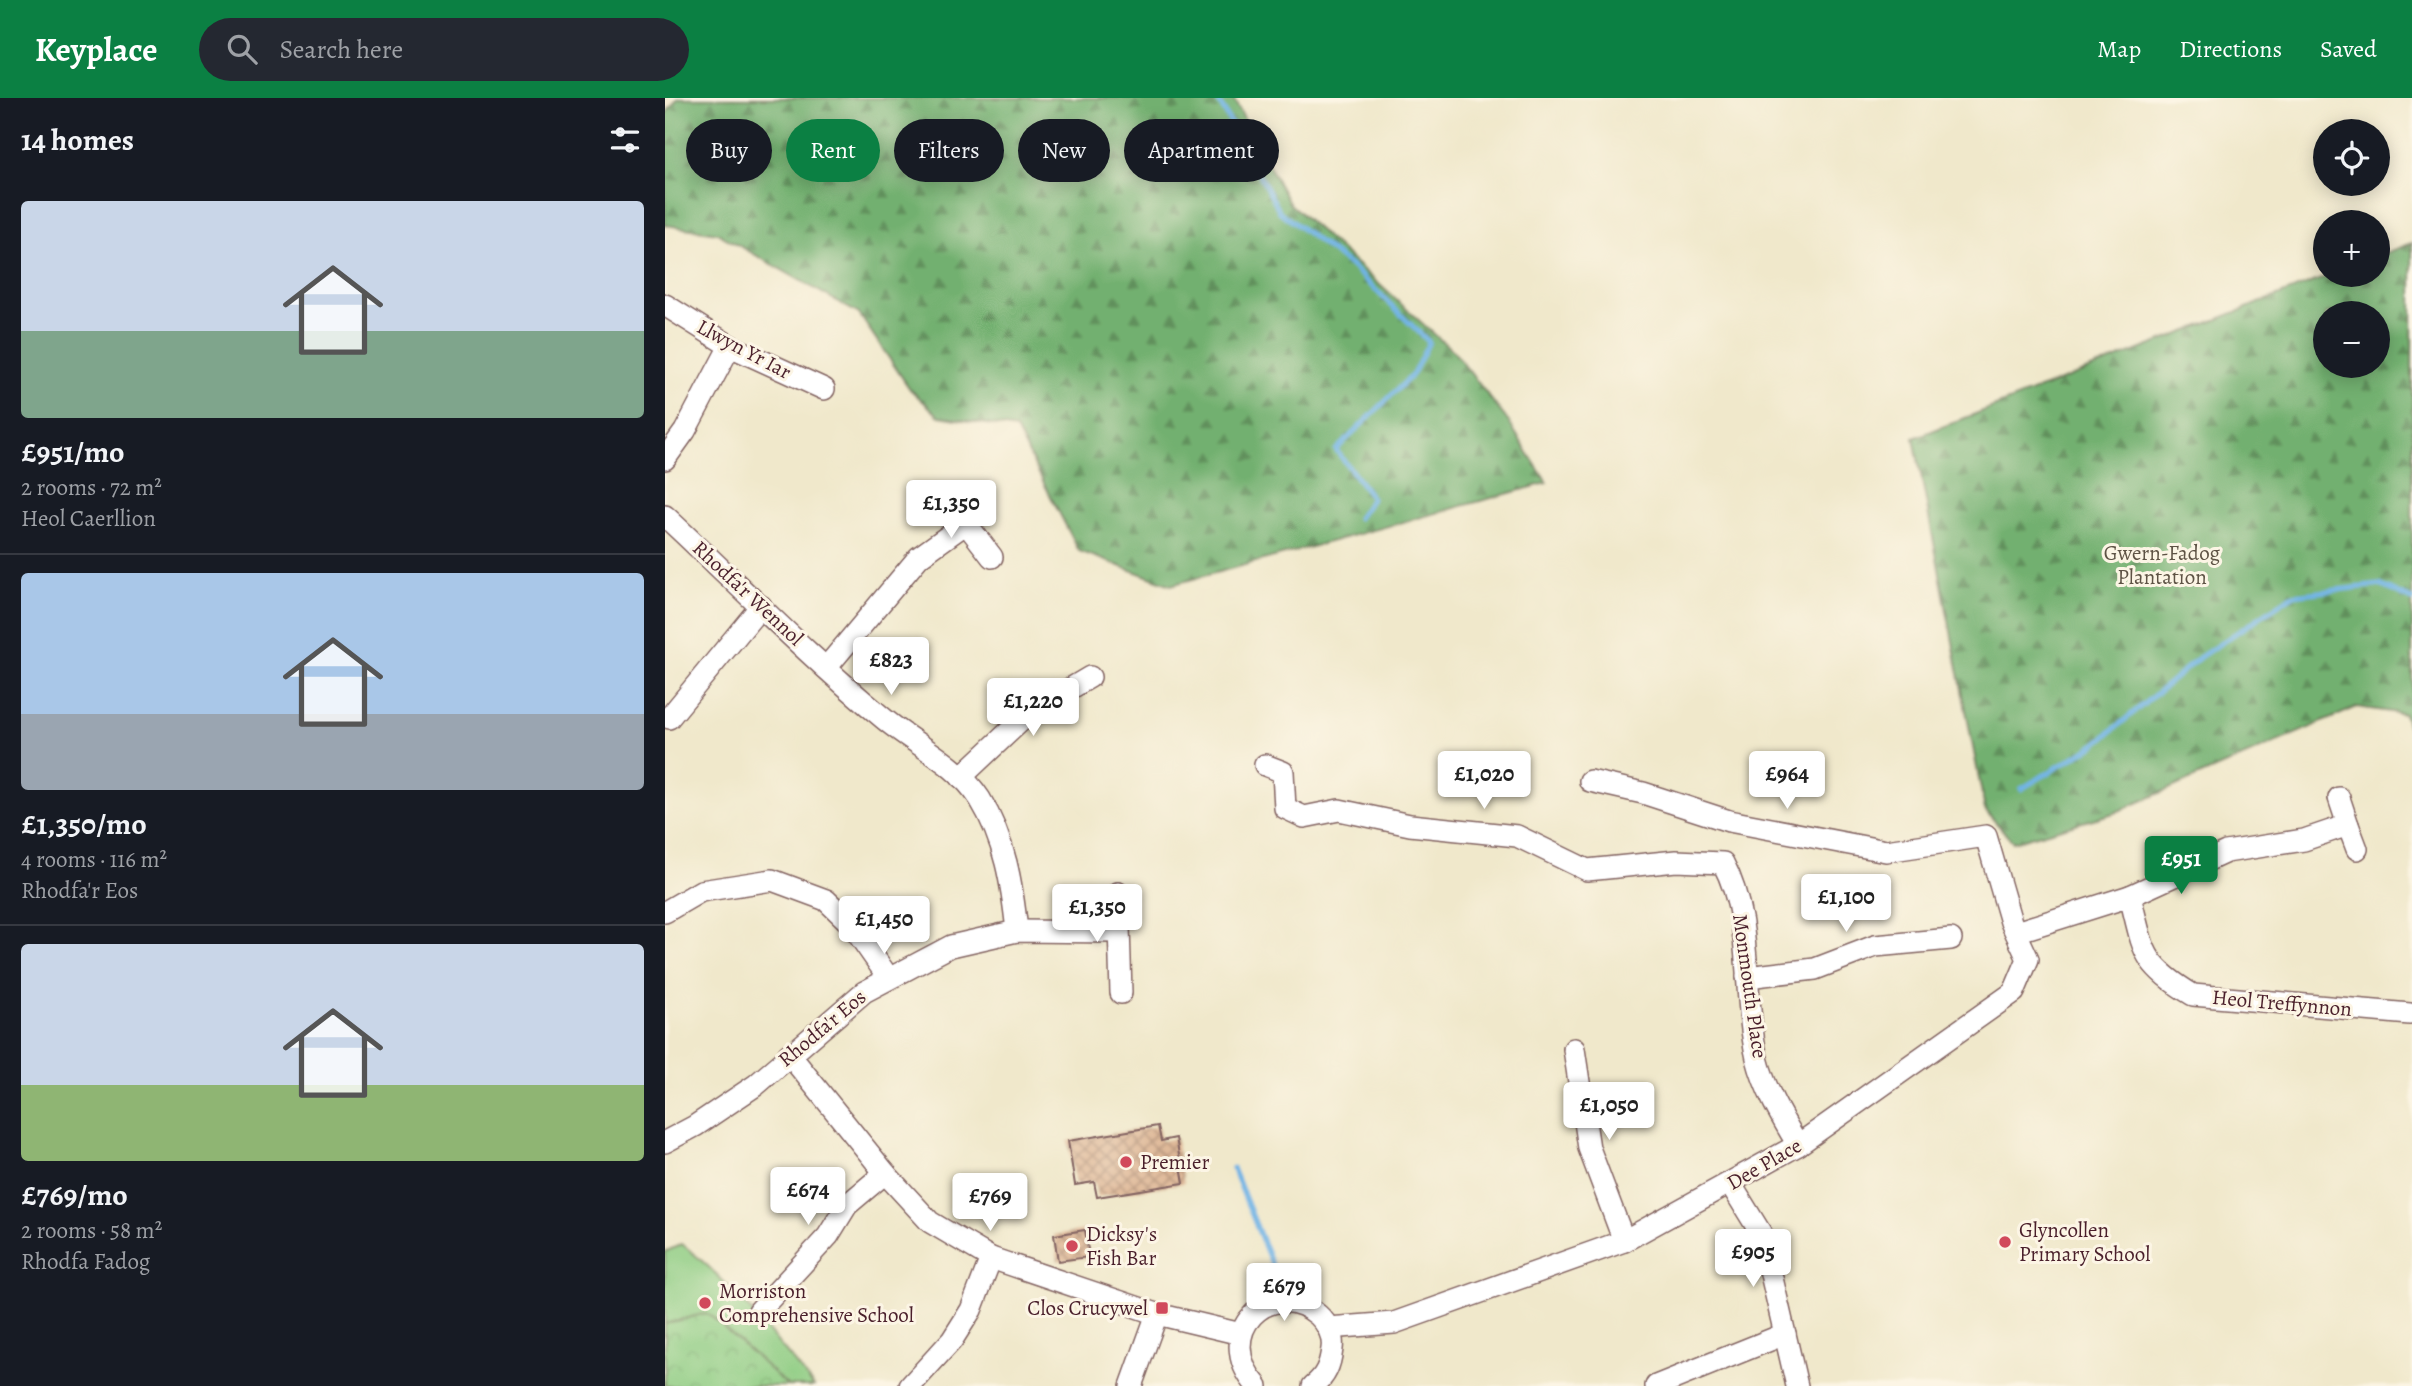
<!DOCTYPE html>
<meta charset="utf-8">
<style>
:root{--surface:#171b24;--page:#242831;--text:#f1f3f6;--muted:#9ea1a6;--line:#363941;--accent:#0b8043}
body{margin:0;font-family:Alegreya,serif;background:var(--page);color:var(--text);height:100vh;display:flex;flex-direction:column;font-size:26px;white-space:nowrap}
*{box-sizing:border-box;margin:0}
p{font-size:23px;color:var(--muted)}
.icon{flex:none;width:38px;height:38px;fill:none;stroke:currentColor;stroke-width:2;stroke-linecap:round;stroke-linejoin:round}
.map{position:relative;flex:1;overflow:hidden}
.details{display:flex;flex-direction:column;background:var(--surface);width:665px}
.details>*{flex:none}
.guide{position:absolute;left:21px;top:21px;width:665px;height:63px;display:flex;gap:14px}
.buttons{position:absolute;left:1648px;top:21px;display:grid;gap:14px}
.buttons a{display:grid;place-items:center;width:77px;height:77px;border-radius:50%;background:var(--surface);box-shadow:0 4px 18px #0003;font-size:35px}
.price{position:absolute;translate:-50% -60px;padding:0 16px;border-radius:7px;background:#fff;color:#222;font-size:23px;line-height:46px;filter:drop-shadow(0 2px 4px #0008)}
.price::after{content:'';position:absolute;left:50%;top:42px;width:21px;height:16px;margin-left:-10px;background:inherit;clip-path:polygon(0 0,100% 0,50% 100%)}
.price.selected{background:var(--accent);color:#fff}
ul{padding:0;list-style:none}
li{display:grid;align-content:center;gap:14px;height:371px;padding:0 21px}
li+li{border-top:2px solid var(--line)}
li span{display:grid;place-items:center;height:217px;border-radius:7px;color:#555}
li>.icon{margin-inline-start:auto}
span .icon{width:126px;height:126px;fill:#fffc;stroke-width:1}
li b{font-size:30px}
h2{display:flex;justify-content:space-between;align-items:center;height:84px;padding:0 21px;font-size:30px}
.chip{padding:0 24px;border-radius:32px;background:var(--surface);box-shadow:0 4px 18px #0003;font-size:24px;line-height:63px}
.chip.selected{background:var(--accent);color:#fff}
header{display:flex;align-items:center;gap:42px;box-sizing:border-box;height:98px;padding:0 35px;background:var(--accent);color:#fff}
header strong{font-size:33px}
nav{display:flex;gap:38px;margin-inline-start:auto;font-size:24px}
.search{width:490px;height:63px;background:var(--page);display:flex;align-items:center;gap:18px;box-sizing:border-box;padding:0 24px;border-radius:38px;color:var(--muted);font-size:26px}
main{display:flex;flex:1;min-height:0}
.map>svg:first-child{display:block}
.green{fill:#8dcc82;stroke:#6c7656;stroke-width:2}
.forest{fill:url(#forest-firs);stroke:#5e684e;stroke-width:2;fill-rule:evenodd}
.park{fill:url(#park-crowns);stroke:#6c7656;stroke-width:2}
.lines{fill:none;stroke-linecap:round;stroke-linejoin:round}
.stream{stroke:#70b3e5;stroke-width:5}
.building{fill:url(#building-cross-hatch)}
.minor-casing{stroke:#846563;stroke-width:24}
.minor{stroke:#fff;stroke-width:21}
.poi-dot{fill:#d1495b;stroke:#fcf5e5;stroke-width:2.5}
.labels{text-anchor:middle;dominant-baseline:central;stroke-width:6;stroke-linejoin:round;paint-order:stroke}
.street-label{font-size:21px;fill:#4a1f2b;stroke:#fcf5e5}
.park-label{font-size:21px;fill:#5e5345;stroke:#fcf5e5}
.poi-label{font-size:21px;fill:#4a1f2b;stroke:#fcf5e5;text-anchor:start}
</style>
<header>
<strong>Keyplace</strong>
<div class="search"><svg class="icon" aria-label="search" viewBox="0 0 24 24"><circle cx="10" cy="10" r="6"/><path d="M15 15l6 6"/></svg>Search here</div>
<nav><a>Map</a><a>Directions</a><a>Saved</a></nav>
</header>
<main>
<section class="details">
<h2>14 homes<svg class="icon" aria-label="filters" viewBox="0 0 24 24"><path d="M4 7h16M4 17h16"/><circle cx="9" cy="7" r="2"/><circle cx="15" cy="17" r="2"/></svg></h2>
<ul>
<li><span style="background:linear-gradient(#c9d6e8 60%,#7fa58c 0)"><svg class="icon" aria-label="home" viewBox="0 0 24 24"><path d="M3 11l9-7 9 7M6 9v11h12V9"/></svg></span><div><b>£951/mo</b><p>2 rooms · 72 m²</p><p>Heol Caerllion</p></div></li>
<li><span style="background:linear-gradient(#a9c7e8 65%,#9aa5b1 0)"><svg class="icon" aria-label="home" viewBox="0 0 24 24"><path d="M3 11l9-7 9 7M6 9v11h12V9"/></svg></span><div><b>£1,350/mo</b><p>4 rooms · 116 m²</p><p>Rhodfa'r Eos</p></div></li>
<li><span style="background:linear-gradient(#c9d6e8 65%,#8fb573 0)"><svg class="icon" aria-label="home" viewBox="0 0 24 24"><path d="M3 11l9-7 9 7M6 9v11h12V9"/></svg></span><div><b>£769/mo</b><p>2 rooms · 58 m²</p><p>Rhodfa Fadog</p></div></li>
</ul>
</section>
<div class="map">
<svg width="1747" height="1288" viewBox="0 0 1747 1288">
<defs>
<pattern id="forest-firs" width="22" height="20" patternUnits="userSpaceOnUse" patternTransform="scale(1.75)"><rect width="22" height="20" fill="#72b070"/><path d="M5 1l3.5 6h-7zM16 11l3.5 6h-7z" fill="#608f5c"/></pattern>
<pattern id="park-crowns" width="20" height="18" patternUnits="userSpaceOnUse" patternTransform="scale(1.75)"><rect width="20" height="18" fill="#8dcc82"/><path d="M2 6a3 3 0 1 1 6 0M12 15a3 3 0 1 1 6 0" fill="none" stroke="#7baf70"/></pattern>
<pattern id="building-cross-hatch" width="8" height="8" patternUnits="userSpaceOnUse" patternTransform="scale(1.75)"><rect width="8" height="8" fill="#dfb999"/><path d="M0 0l8 8M0 8l8-8" fill="none" stroke="#b7967d"/></pattern>
</defs>
<rect width="100%" height="100%" fill="#fcf5e5"/>
<filter id="ink" filterUnits="userSpaceOnUse"><feTurbulence type="fractalNoise" baseFrequency=".0143" numOctaves="2"/><feDisplacementMap in="SourceGraphic" scale="14" xChannelSelector="R" yChannelSelector="G"/><feConvolveMatrix kernelMatrix="1 2 1 2 8 2 1 2 1" color-interpolation-filters="sRGB"/></filter>
<filter id="wash" filterUnits="userSpaceOnUse"><feTurbulence type="fractalNoise" baseFrequency=".00686" numOctaves="4" result="noise"/><feDisplacementMap in="SourceGraphic" scale="28" xChannelSelector="R" yChannelSelector="G"/><feGaussianBlur stdDeviation="1.57" result="paint"/><feColorMatrix in="noise" values="0 0 0 0 0 0 0 0 0 0 0 0 0 0 0 0 0 1.4 0 .05"/><feComposite in="paint" operator="in"/></filter>
<g filter="url(#wash)">
<rect width="100%" height="100%" fill="#f0e8cb"/>
<path class="green" d="M17,1146C68,1186 107,1238 149,1288H123L41,1216L0,1226V1154Z"/>
<g class="forest">
<polygon points="13,0 568,0 624,105 789,254 843,323 882,385 506,487 414,453 351,331 274,318 245,291 194,216 52,135 0,127 0,17"/>
<path d="M1747,145V641L1739,616L1692,609L1449,715L1348,744L1320,712L1249,340L1666,177H1713V158ZM1661,215H1713V268H1661Z"/>
</g>
<polygon class="park" points="41,1215 46,1218 123,1288 0,1288 0,1226"/>
<g class="lines">
<g class="stream">
<polyline points="554,4 615,114 688,170 764,244 748,276 671,352 707,400 693,420"/>
<polyline points="1356,691 1431,646 1535,559 1628,497 1715,487 1747,502"/>
<polyline points="568,1070 614,1184"/>
</g>
</g>
<g id="blocks">
<g class="building">
<polygon points="493,1028 496,1043 511,1040 519,1085 432,1099 429,1084 410,1087 403,1043"/>
<polygon points="420,1132 424,1159 393,1163 389,1137"/>
</g>
</g>
</g>
<g filter="url(#ink)">
<use href="#blocks" fill-opacity="0" stroke="#846563" stroke-width="2"/>
<g class="lines">
<defs>
<g id="minor">
<polyline points="0,207 65,248 159,291"/>
<polyline points="0,361 20,333 65,248"/>
<polyline points="280,398 327,459"/>
<path d="M0,418C72,485 142,557 218,620C250,647 292,665 315,701C340,742 347,786 352,833"/>
<polyline points="161,570 254,459 300,426"/>
<polyline points="4,620 96,508"/>
<path d="M600,667L618,674L620,710L639,719L674,712L745,727L852,738L922,772L1011,763L1058,765C1089,823 1077,896 1092,960C1100,992 1117,1020 1133,1047"/>
<polyline points="296,679 364,615 425,579"/>
<polyline points="1674,700 1683,727"/>
<polyline points="453,795 456,895"/>
<path d="M1465,798C1479,853 1476,866 1528,897L1745,916"/>
<polyline points="0,814 36,793 107,782 161,802 186,826 223,879"/>
<polyline points="1351,834 1465,798 1561,754 1639,742 1683,727 1692,751"/>
<polyline points="1082,879 1150,871 1210,848 1286,841"/>
<polyline points="909,951 924,1050 959,1143"/>
<polyline points="124,956 220,1075 265,1124 326,1160 492,1216 576,1236"/>
<polyline points="0,1044 30,1028 91,987 199,894 286,848 352,833 452,834"/>
<polyline points="1065,1085 1097,1137 1132,1288"/>
<polyline points="94,1213 163,1138 182,1107 220,1075"/>
<polyline points="663,1230 729,1225 959,1143 1133,1047 1349,894 1363,861 1346,824 1321,738 1221,753 1064,723 978,695 925,683"/>
<polyline points="245,1288 287,1242 306,1212 326,1160"/>
<polyline points="466,1288 492,1216"/>
<path d="M592,1288C545,1236 606,1176 653,1217C662,1225 669,1238 667,1251C665,1267 661,1278 648,1288"/>
<polyline points="991,1288 1120,1236"/>
</g>
</defs>
<use href="#minor" class="minor-casing"/>
<use href="#minor" class="minor"/>
</g>
</g>
<g class="poi-dot">
<circle cx="461" cy="1064" r="7"/>
<circle cx="1340" cy="1144" r="7"/>
<circle cx="407" cy="1148" r="7"/>
<circle cx="40" cy="1205" r="7"/>
<rect x="490" y="1203" width="14" height="14" rx="3.5"/>
</g>
<g class="labels">
<g class="street-label">
<text transform="translate(79 251) rotate(28)">Llwyn Yr Iar</text>
<text transform="translate(83 495) rotate(43)">Rhodfa'r Wennol</text>
<text transform="translate(1085 888) rotate(82)">Monmouth Place</text>
<text transform="translate(1617 905) rotate(5)">Heol Treffynnon</text>
<text transform="translate(157 930) rotate(-40)">Rhodfa'r Eos</text>
<text transform="translate(1099 1066) rotate(-30)">Dee Place</text>
</g>
<g class="park-label">
<text x="1497" y="455">Gwern-Fadog<tspan x="1497" dy="24">Plantation</tspan></text>
</g>
<g class="poi-label">
<text x="475" y="1064">Premier</text>
<text x="1354" y="1132">Glyncollen<tspan x="1354" dy="24">Primary School</tspan></text>
<text x="421" y="1136">Dicksy's<tspan x="421" dy="24">Fish Bar</tspan></text>
<text x="54" y="1193">Morriston<tspan x="54" dy="24">Comprehensive School</tspan></text>
<text x="483" y="1210" text-anchor="end">Clos Crucywel</text>
</g>
</g>
</svg>
<div class="buttons">
<a><svg class="icon" aria-label="locate" viewBox="0 0 24 24"><circle cx="12" cy="12" r="6"/><path d="M12 2v4M12 18v4M2 12h4M18 12h4"/></svg></a>
<a>+</a>
<a>−</a>
</div>
<b class="price" style="left:286px;top:442px">£1,350</b>
<b class="price" style="left:226px;top:599px">£823</b>
<b class="price" style="left:368px;top:640px">£1,220</b>
<b class="price" style="left:819px;top:713px">£1,020</b>
<b class="price" style="left:1122px;top:713px">£964</b>
<b class="price selected" style="left:1516px;top:798px">£951</b>
<b class="price" style="left:1181px;top:836px">£1,100</b>
<b class="price" style="left:432px;top:846px">£1,350</b>
<b class="price" style="left:219px;top:858px">£1,450</b>
<b class="price" style="left:944px;top:1044px">£1,050</b>
<b class="price" style="left:143px;top:1129px">£674</b>
<b class="price" style="left:325px;top:1135px">£769</b>
<b class="price" style="left:1088px;top:1191px">£905</b>
<b class="price" style="left:619px;top:1225px">£679</b>
<div class="guide">
<a class="chip">Buy</a>
<a class="chip selected">Rent</a>
<a class="chip">Filters</a>
<a class="chip">New</a>
<a class="chip">Apartment</a>
</div>
</div>
</main>
